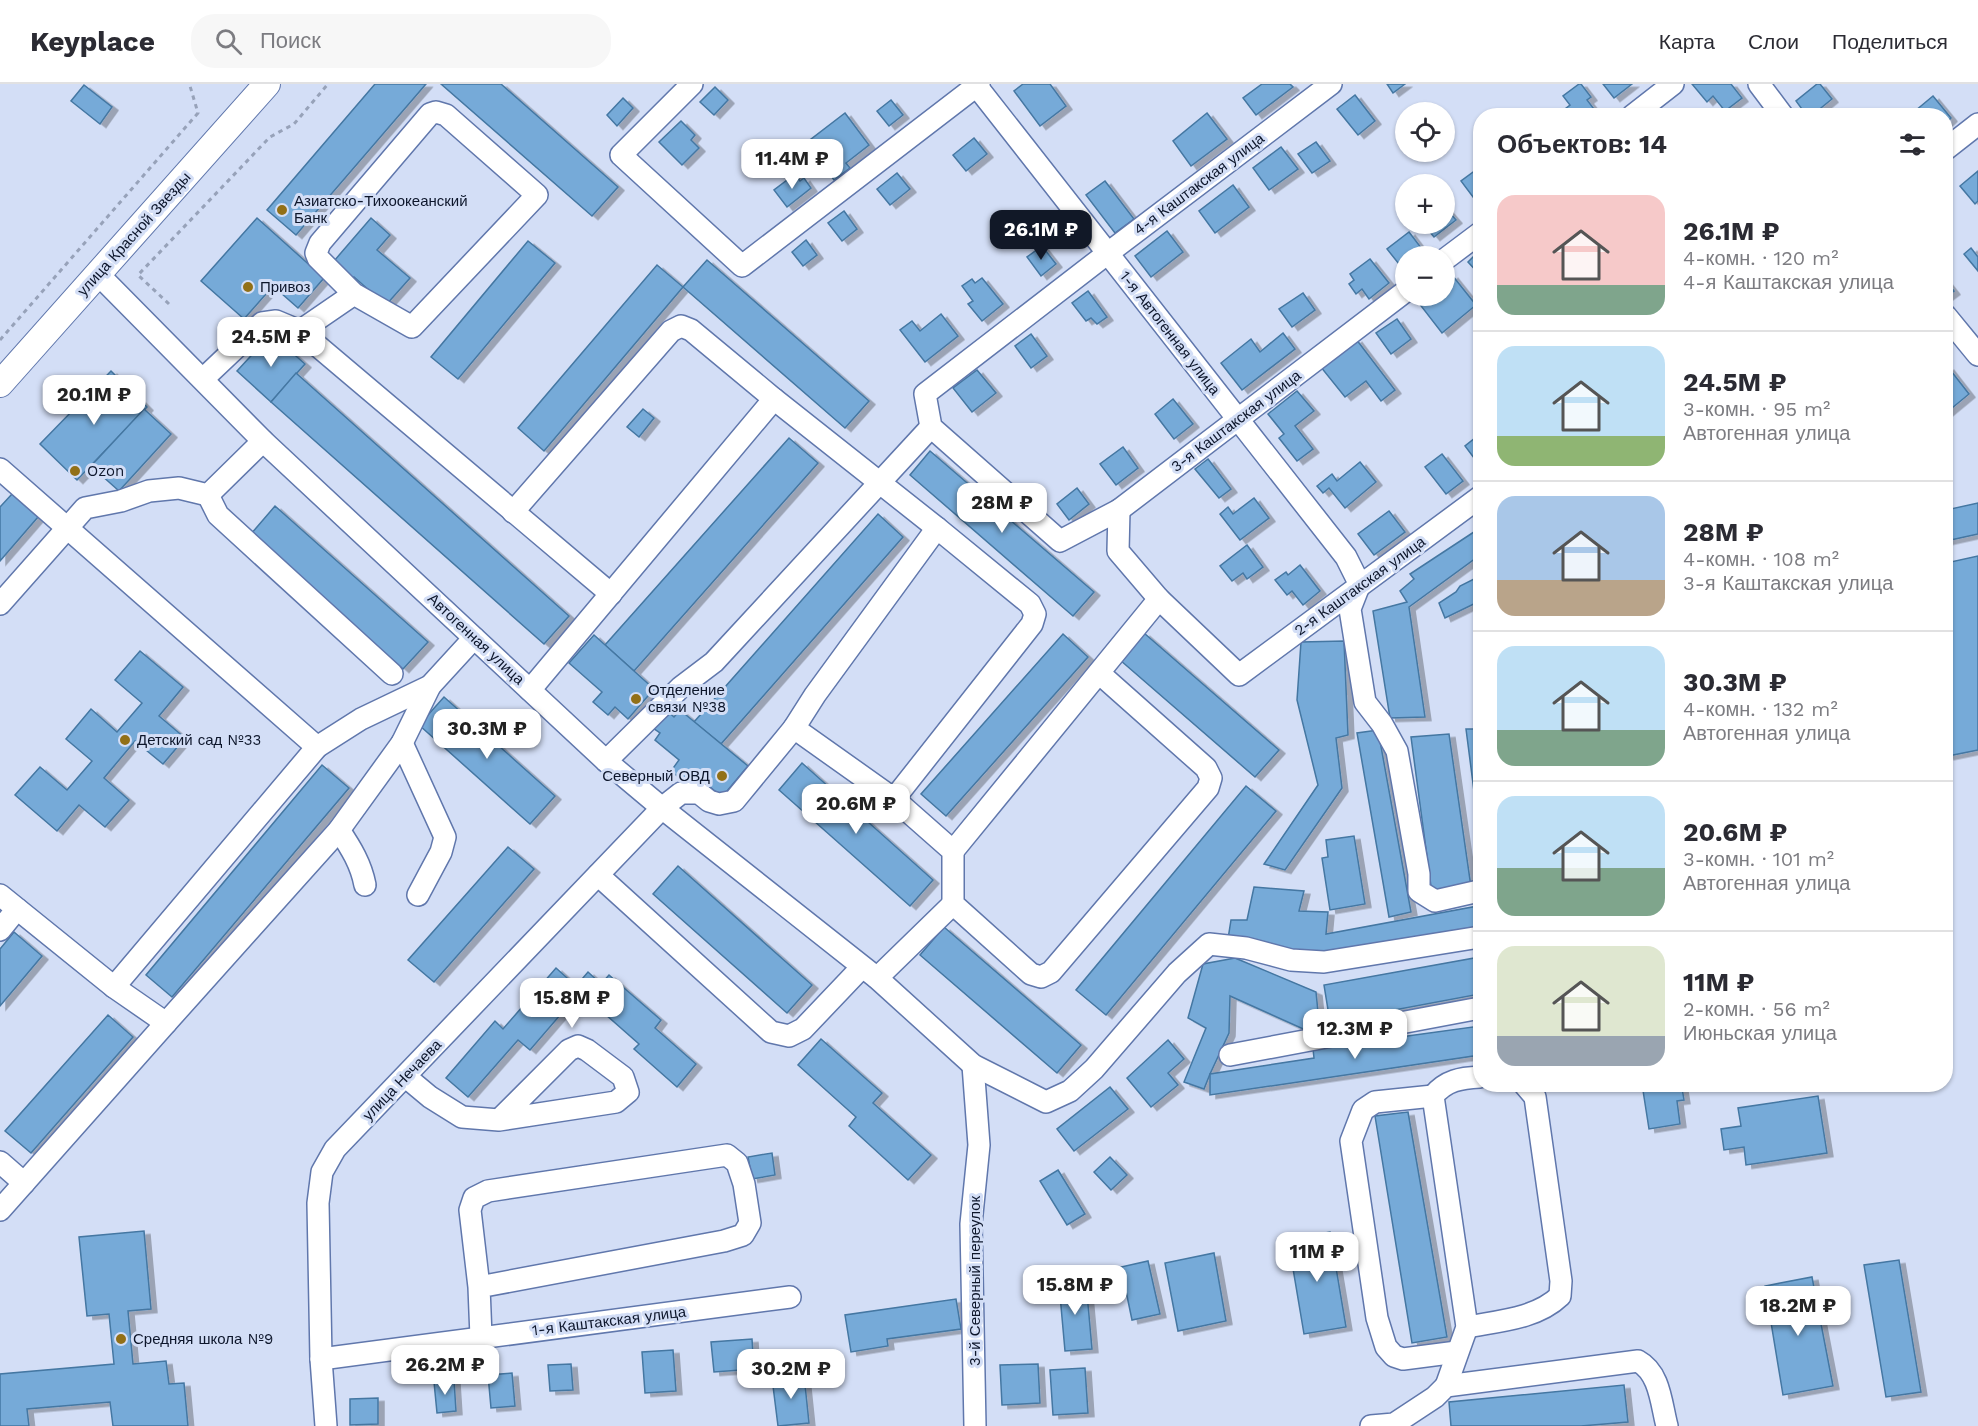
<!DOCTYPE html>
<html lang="ru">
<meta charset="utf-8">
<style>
:root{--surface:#fff;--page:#f7f7f7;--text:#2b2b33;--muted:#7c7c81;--line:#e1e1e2;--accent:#111827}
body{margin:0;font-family:"Work Sans",sans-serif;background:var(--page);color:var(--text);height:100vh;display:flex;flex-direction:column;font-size:22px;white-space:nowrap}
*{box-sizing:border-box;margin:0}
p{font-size:20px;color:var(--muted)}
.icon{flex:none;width:33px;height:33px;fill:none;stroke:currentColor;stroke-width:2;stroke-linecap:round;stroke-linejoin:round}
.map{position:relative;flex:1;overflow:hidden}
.sheet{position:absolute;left:1473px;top:24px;width:480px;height:984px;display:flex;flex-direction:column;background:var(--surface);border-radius:24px;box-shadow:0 2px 4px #0004}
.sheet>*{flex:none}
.tools{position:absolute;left:1395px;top:18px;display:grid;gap:12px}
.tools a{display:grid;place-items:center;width:60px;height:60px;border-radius:50%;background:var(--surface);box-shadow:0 2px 4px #0004;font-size:30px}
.price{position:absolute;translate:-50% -51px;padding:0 14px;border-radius:12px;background:#fff;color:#222;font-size:20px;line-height:39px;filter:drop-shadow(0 2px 3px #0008)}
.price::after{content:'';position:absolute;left:50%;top:36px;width:18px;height:14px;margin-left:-9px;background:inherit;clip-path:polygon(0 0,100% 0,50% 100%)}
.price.selected{background:var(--accent);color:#fff}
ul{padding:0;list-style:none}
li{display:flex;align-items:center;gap:18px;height:150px;padding:0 24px}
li+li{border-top:2px solid var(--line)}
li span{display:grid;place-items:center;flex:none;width:168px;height:120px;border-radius:18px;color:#555}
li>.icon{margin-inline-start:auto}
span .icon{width:72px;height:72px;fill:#fffc;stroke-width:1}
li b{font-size:26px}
h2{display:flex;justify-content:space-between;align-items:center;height:72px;padding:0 24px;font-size:26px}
header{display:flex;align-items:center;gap:36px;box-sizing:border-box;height:84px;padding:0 30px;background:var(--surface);border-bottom:2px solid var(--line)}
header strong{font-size:28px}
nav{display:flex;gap:33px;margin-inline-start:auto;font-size:21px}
.search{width:420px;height:54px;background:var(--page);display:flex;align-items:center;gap:15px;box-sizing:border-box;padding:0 21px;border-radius:24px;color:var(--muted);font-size:22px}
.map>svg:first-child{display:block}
.building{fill:#76aad8;stroke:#4477a2;stroke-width:1.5;filter:url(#shadow)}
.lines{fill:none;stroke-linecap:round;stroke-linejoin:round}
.minor-casing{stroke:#6077ac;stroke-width:24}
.major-casing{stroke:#6077ac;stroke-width:28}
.path{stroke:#97a2b9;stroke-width:3;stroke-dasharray:4.5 4.5;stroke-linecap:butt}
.minor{stroke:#fff;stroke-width:21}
.major{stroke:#fff;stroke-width:26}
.poi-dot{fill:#927017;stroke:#d3def6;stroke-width:2}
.labels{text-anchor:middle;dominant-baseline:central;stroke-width:6;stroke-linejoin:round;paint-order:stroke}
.street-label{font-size:15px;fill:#0d162b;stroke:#d3def6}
.poi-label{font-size:15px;fill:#0d162b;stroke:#d3def6;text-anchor:start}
</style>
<header>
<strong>Keyplace</strong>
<div class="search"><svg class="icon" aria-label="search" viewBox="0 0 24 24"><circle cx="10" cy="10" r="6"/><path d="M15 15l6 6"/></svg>Поиск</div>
<nav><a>Карта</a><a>Слои</a><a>Поделиться</a></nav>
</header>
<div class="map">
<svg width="1978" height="1342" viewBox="0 0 1978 1342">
<defs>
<filter id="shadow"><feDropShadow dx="6" dy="3.5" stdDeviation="0" flood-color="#0004"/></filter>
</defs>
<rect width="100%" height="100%" fill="#d3def6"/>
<g class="building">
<polygon points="375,0 426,0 296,151 267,126"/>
<polygon points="441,0 501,0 618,103 592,132"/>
<polygon points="1023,0 1050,0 1066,22 1040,42 1014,7"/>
<polygon points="1262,0 1290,0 1293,3 1256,31 1243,14"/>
<polygon points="1387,0 1405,0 1393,9"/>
<polygon points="1579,0 1581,0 1591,13 1587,16 1597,29 1593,32 1563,32 1561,28 1570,21 1563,12"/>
<polygon points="1603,0 1632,0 1614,14"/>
<polygon points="1692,0 1731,0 1742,14 1725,27 1713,12 1707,18"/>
<polygon points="1817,0 1820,0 1832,15 1811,32 1807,32 1796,17"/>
<polygon points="84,1 112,23 100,40 71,17"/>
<polygon points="715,3 728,16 714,31 700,18"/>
<polygon points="1355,11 1375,37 1358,51 1337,25"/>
<polygon points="1933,12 1951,34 1946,39 1946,32 1909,32"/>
<polygon points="623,14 633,24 617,42 607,31"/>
<polygon points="891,16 903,31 889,42 877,27"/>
<polygon points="845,29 869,61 846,79 850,84 834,96 806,59"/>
<polygon points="1207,29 1227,55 1191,82 1173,57"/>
<polygon points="681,37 695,51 691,56 699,64 682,81 659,58"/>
<polygon points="974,54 987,70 966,87 953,71"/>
<polygon points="1316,58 1330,77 1312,89 1298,70"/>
<polygon points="1281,63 1298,85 1269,106 1253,84"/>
<polygon points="1480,83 1480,114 1476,117 1461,97"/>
<polygon points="1978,87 1978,117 1975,120 1960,102"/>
<polygon points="897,89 910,105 890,121 877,105"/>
<polygon points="795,90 800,97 804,94 811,104 787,123 774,106"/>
<polygon points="1105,97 1134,135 1115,149 1086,111"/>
<polygon points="1233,101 1249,123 1215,149 1199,127"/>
<polygon points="1444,122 1456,136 1434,153 1423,140 1444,140"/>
<polygon points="844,127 857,145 842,157 828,139"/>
<polygon points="257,134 324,194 298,224 273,202 244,235 201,197"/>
<polygon points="371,134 390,151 377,166 410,194 386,221 354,193 346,201 334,177"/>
<polygon points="1167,147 1183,168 1151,193 1135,172"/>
<polygon points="1409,148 1425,169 1420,172 1406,172 1406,183 1403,185 1387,165"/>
<polygon points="806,156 817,171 803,182 792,168"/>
<polygon points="528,157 555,179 458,295 431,273"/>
<polygon points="1042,162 1056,180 1041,192 1027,173"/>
<polygon points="1971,164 1978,173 1978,187 1964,170"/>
<polygon points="1480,166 1480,191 1468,178"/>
<polygon points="1370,175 1389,199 1369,215 1362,205 1356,210 1349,200 1354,196 1350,190"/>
<polygon points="707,176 869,317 845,344 683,203"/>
<polygon points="657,181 683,203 544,367 518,344"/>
<polygon points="1452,191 1476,221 1442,249 1418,218 1426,212 1444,212 1444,197"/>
<polygon points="982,194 1003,220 982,237 968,220 973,217 962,202 972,195 975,199"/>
<polygon points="1946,197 1954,207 1946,213"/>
<polygon points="1088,207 1107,233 1097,240 1091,234 1086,237 1072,219"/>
<polygon points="1303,209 1315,226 1292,243 1279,225"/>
<polygon points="941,230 958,252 925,278 900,246 912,237 920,247"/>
<polygon points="1397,235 1411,255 1391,270 1376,249"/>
<polygon points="1283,249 1295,265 1242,306 1221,279 1251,255 1260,268"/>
<polygon points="271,250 305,280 271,318 237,287"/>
<polygon points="1031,250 1047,272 1031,284 1015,262"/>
<polygon points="1356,255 1395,306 1381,317 1366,297 1345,313 1320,282"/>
<polygon points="1948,283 1969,310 1946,329 1946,285"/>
<polygon points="977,286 996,309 972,328 953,304"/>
<polygon points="111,287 147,323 77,396 40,360"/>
<polygon points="296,289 569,532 544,560 271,318"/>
<polygon points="1297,307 1314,327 1295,342 1313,365 1297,377 1279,354 1284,350 1268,330"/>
<polygon points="1173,315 1193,340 1174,355 1155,330"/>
<polygon points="144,325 171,350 119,407 91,382"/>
<polygon points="643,325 654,334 639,353 627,343"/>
<polygon points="1480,350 1480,382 1465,362"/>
<polygon points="789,354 818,379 634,587 605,561"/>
<polygon points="1123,363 1138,384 1116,401 1100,380"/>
<polygon points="930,367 1094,508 1073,532 910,391"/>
<polygon points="1442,370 1463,397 1446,410 1425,383"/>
<polygon points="1208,375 1231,405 1219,414 1195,385"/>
<polygon points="1360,378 1376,398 1345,424 1329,404 1323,409 1317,402 1332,390 1337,397"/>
<polygon points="1077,404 1089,420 1069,436 1057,420"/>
<polygon points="12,410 38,433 0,477 0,423"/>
<polygon points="1254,414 1269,434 1240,456 1220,430 1228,423 1233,430"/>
<polygon points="1978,419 1978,450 1946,457 1946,426"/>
<polygon points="275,422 428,558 403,585 251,450"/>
<polygon points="1389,427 1405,448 1374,471 1358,450"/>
<polygon points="878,430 903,453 721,660 694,638"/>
<polygon points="1480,444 1480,471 1409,523 1425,633 1390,634 1373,527 1407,518 1400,507 1414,495 1410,490"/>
<polygon points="1247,461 1263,483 1247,495 1243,489 1232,497 1220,482"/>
<polygon points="1978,472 1978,666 1948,672 1946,659 1946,479"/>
<polygon points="1300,481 1320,507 1303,521 1292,507 1287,511 1275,496 1286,488 1288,491"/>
<polygon points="1480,492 1480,517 1445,534 1439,519 1456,508 1460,502"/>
<polygon points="1144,549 1279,666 1255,693 1120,576"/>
<polygon points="1063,550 1088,573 946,732 921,710"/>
<polygon points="594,551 654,605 628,635 615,623 608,631 593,618 602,608 569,579"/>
<polygon points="1344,557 1348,651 1336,654 1342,704 1285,786 1264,780 1318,701 1297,616 1301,558"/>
<polygon points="140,567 183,603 159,632 185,654 163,680 135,657 104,694 129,716 105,743 79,721 57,747 15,711 40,683 67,706 92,677 66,655 91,625 117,648 142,619 115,596"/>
<polygon points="444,613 555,712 530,740 419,641"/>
<polygon points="680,626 748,682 722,713 703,697 695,706 671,687 679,676 655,656 660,649 653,644 667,627 674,633"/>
<polygon points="1466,645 1480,645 1480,754"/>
<polygon points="1378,646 1411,828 1389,833 1357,649"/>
<polygon points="1449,650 1471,803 1432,810 1411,653"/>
<polygon points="802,679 933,796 910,822 779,706"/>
<polygon points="322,681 349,704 172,913 146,891"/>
<polygon points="1246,702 1276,727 1106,931 1076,906"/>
<polygon points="1354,752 1365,820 1330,826 1322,774 1328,773 1326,756"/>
<polygon points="508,763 534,785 434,898 408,876"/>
<polygon points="678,782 812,901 787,929 653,810"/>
<polygon points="1254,803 1304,807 1299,827 1328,828 1326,850 1478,822 1480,844 1334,872 1305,870 1228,855 1231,836 1247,836"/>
<polygon points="944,843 1081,961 1057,989 920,871"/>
<polygon points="14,848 42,872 0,922 0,865"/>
<polygon points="1480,873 1480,910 1330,938 1324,901"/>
<polygon points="1235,874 1316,908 1318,928 1310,948 1230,912 1229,949 1210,990 1204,1005 1184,998 1206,944 1188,934 1203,880"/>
<polygon points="556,884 576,902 588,888 601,900 609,891 661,936 655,944 696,980 677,1003 634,965 639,960 580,908 530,966 518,956 468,1013 446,994 495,937 503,945"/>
<polygon points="108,931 133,953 31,1069 5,1047"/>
<polygon points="1480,942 1480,971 1210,1011 1210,990 1314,974 1313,965"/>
<polygon points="821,955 882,1009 873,1019 931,1071 908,1096 849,1042 856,1033 798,981"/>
<polygon points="1168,956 1184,975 1168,989 1178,1001 1151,1023 1127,994"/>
<polygon points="1642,1000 1671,1000 1672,1005 1682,1004 1684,1016 1677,1017 1680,1040 1649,1045"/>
<polygon points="1110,1003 1128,1025 1074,1067 1057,1045"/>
<polygon points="1818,1012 1827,1069 1746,1081 1744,1063 1724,1066 1721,1045 1741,1042 1738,1024"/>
<polygon points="1408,1028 1447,1253 1412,1259 1375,1032"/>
<polygon points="772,1069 775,1091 752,1095 748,1073"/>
<polygon points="1110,1073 1127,1091 1111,1106 1094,1088"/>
<polygon points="1058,1086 1085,1130 1067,1141 1040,1097"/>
<polygon points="144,1147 151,1225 128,1227 133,1280 166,1277 169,1300 184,1299 188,1342 113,1342 110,1318 27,1325 29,1342 0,1342 0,1290 114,1280 109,1230 87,1232 79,1153"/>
<polygon points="1330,1148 1346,1243 1304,1250 1288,1155"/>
<polygon points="1214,1169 1226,1237 1178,1247 1165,1179"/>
<polygon points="1899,1176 1921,1308 1886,1313 1864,1181"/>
<polygon points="1148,1177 1160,1230 1132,1236 1121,1183"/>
<polygon points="1812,1193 1833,1302 1783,1311 1765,1202"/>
<polygon points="1086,1198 1092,1265 1065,1267 1059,1200"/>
<polygon points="956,1215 961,1245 887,1255 888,1262 851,1268 845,1231"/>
<polygon points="752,1255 754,1285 714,1288 711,1258"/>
<polygon points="673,1266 676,1307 645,1309 642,1268"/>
<polygon points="571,1280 573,1306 550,1307 548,1281"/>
<polygon points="1038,1280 1040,1319 1002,1321 1000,1281"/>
<polygon points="1085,1284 1088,1329 1053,1331 1050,1286"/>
<polygon points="512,1289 515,1322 491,1324 488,1291"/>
<polygon points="804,1291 809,1339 778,1342 772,1294"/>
<polygon points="454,1296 456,1327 437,1329 434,1298"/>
<polygon points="1624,1301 1628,1338 1581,1342 1451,1342 1449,1318"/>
<polygon points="378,1314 378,1340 350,1341 350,1315"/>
</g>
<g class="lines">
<defs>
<g id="minor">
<polyline points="692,0 621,71 742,182 979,0"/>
<polyline points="975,0 1346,473 1360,501"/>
<polyline points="1331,0 1108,169 925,310 931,343 1060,457 1119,426 1406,207"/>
<polyline points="1759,0 1783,32"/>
<polyline points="1632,32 1673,0"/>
<polyline points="1946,65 1978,40"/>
<polyline points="1444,176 1480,149"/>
<polyline points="98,190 263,357 606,677 662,724 877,894 973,981 1046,1018 1070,1007 1094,985 1177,889 1209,860 1246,864 1291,876 1324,878 1480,853"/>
<polyline points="1946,232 1978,271"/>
<polyline points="300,247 354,210 318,174 316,169 320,159 430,30 436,28 446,31 537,111 412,243 354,210"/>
<polyline points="203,295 262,239 276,237 300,247 611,510"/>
<polyline points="0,385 317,663"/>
<polyline points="208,411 218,431 392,590"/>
<polyline points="1119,426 1118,467 1159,515 1239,591 1480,413"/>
<polyline points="513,428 671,247 681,242 691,246 774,315 937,444"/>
<polyline points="1359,502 1350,525 1365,618 1382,640 1397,667 1419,790 1419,807 1435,817 1479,807 1480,809"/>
<polyline points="0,520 85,424 121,417 149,407 179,404 208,411 263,357"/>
<polyline points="530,606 774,315"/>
<polyline points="794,644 815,611 937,444 1030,520 1035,530 1032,540 894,715"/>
<polyline points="402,659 445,753 441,768 418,811"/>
<polyline points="606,677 681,603 714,578 931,343"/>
<path d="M339,746C351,764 361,780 365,801"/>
<polyline points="953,767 1159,515"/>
<polyline points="598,791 771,948 789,952 803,945 862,883"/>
<polyline points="0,811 114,903 166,939 0,1126"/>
<polyline points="0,846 17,825"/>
<polyline points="877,894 953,820"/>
<polyline points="114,903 317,663 361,635 430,602 474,554"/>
<polyline points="166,939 339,746 402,659 430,602"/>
<polyline points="1230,971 1480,924"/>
<polyline points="973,981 979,1061 971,1140 975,1342"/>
<polyline points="406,993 430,1013 462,1033 499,1036 569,966 578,962 587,966 623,993 628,1008 616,1018 499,1036"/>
<polyline points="1433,1012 1375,1018 1363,1026 1351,1057 1377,1234 1386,1263 1394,1272 1403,1275 1457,1268"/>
<polyline points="0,1078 24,1099"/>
<polyline points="479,1203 470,1126 474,1114 488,1107 727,1071 737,1079 744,1100 750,1139 743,1151 724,1157 479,1203 481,1253"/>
<path d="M1467,1243C1498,1237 1536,1235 1560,1212L1561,1197L1535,1013L1524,1000"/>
<polyline points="321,1275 790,1213"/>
<path d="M1446,1302L1467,1243L1433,1012C1446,996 1461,994 1480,993"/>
<polyline points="326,1342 321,1275 318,1119 322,1088 335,1065 662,724 681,709 699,709 709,717 719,720 734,717 794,644 894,715 953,767 953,820 1031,890 1041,893 1051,888 1208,704 1211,694 1206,684 1099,589"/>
<path d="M1371,1342L1394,1340L1435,1313L1446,1302L1638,1277C1660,1289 1661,1319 1667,1342"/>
</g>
<polyline id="major" points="0,300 267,0"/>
</defs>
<use href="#minor" class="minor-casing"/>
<use href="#major" class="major-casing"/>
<g class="path">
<polyline points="169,220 138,191 270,53 294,40 328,0"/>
<polyline points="0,256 198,29 190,2 192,0"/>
</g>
<use href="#minor" class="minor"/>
<use href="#major" class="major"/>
</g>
<g class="poi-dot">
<circle cx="282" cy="126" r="6"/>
<circle cx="248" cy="203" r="6"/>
<circle cx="75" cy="387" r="6"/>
<circle cx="636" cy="615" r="6"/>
<circle cx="125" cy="656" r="6"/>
<circle cx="722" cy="692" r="6"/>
<circle cx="121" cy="1255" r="6"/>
</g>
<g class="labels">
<g class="street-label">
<text transform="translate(1199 100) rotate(-37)">4-я Каштакская улица</text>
<text transform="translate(134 150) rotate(-48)">улица Красной Звезды</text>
<text transform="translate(1170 249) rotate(52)">1-я Автогенная улица</text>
<text transform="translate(1236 337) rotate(-37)">3-я Каштакская улица</text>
<text transform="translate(1360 502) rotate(-36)">2-я Каштакская улица</text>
<text transform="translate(476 555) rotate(43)">Автогенная улица</text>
<text transform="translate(402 996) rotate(-46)">улица Нечаева</text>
<text transform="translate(975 1197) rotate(-90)">3-й Северный переулок</text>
<text transform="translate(609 1237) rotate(-7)">1-я Каштакская улица</text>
</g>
<g class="poi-label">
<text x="294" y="117">Азиатско-Тихоокеанский<tspan x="294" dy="17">Банк</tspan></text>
<text x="260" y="203">Привоз</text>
<text x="87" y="387">Ozon</text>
<text x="648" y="606">Отделение<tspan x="648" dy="17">связи №38</tspan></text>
<text x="137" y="656">Детский сад №33</text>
<text x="710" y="692" text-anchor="end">Северный ОВД</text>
<text x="133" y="1255">Средняя школа №9</text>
</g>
</g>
</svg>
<div class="tools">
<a><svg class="icon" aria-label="locate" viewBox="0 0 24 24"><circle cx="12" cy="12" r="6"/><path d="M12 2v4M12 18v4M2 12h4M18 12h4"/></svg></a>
<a>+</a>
<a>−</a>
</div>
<b class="price" style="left:792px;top:106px">11.4M ₽</b>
<b class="price selected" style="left:1041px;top:177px">26.1M ₽</b>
<b class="price" style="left:271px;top:284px">24.5M ₽</b>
<b class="price" style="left:94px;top:342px">20.1M ₽</b>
<b class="price" style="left:1002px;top:450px">28M ₽</b>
<b class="price" style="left:487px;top:676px">30.3M ₽</b>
<b class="price" style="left:856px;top:751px">20.6M ₽</b>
<b class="price" style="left:572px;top:945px">15.8M ₽</b>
<b class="price" style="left:1355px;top:976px">12.3M ₽</b>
<b class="price" style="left:1317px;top:1199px">11M ₽</b>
<b class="price" style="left:1075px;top:1232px">15.8M ₽</b>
<b class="price" style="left:1798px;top:1253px">18.2M ₽</b>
<b class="price" style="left:445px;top:1312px">26.2M ₽</b>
<b class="price" style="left:791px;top:1316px">30.2M ₽</b>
<section class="sheet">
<h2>Объектов: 14<svg class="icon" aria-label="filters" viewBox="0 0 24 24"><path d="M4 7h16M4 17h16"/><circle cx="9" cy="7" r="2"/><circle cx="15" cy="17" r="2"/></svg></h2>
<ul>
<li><span style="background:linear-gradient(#f6c9c9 75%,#7fa58c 0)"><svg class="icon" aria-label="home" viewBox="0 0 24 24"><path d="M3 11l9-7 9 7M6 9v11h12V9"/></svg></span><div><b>26.1M ₽</b><p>4-комн. · 120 m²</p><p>4-я Каштакская улица</p></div></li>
<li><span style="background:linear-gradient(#bfe0f5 75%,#8fb573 0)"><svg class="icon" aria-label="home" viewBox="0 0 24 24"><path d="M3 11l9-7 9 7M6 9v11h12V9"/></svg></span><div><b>24.5M ₽</b><p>3-комн. · 95 m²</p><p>Автогенная улица</p></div></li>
<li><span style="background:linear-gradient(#a9c7e8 70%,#b9a48a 0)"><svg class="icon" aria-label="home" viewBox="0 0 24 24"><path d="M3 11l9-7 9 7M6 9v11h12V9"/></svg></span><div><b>28M ₽</b><p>4-комн. · 108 m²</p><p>3-я Каштакская улица</p></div></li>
<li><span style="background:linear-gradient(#bfe0f5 70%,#7fa58c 0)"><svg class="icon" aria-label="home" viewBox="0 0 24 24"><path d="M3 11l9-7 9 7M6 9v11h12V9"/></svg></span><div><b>30.3M ₽</b><p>4-комн. · 132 m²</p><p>Автогенная улица</p></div></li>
<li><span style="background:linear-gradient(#bfe0f5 60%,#7fa58c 0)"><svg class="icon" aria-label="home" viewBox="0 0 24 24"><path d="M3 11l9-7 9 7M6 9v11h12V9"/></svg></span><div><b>20.6M ₽</b><p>3-комн. · 101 m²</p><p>Автогенная улица</p></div></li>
<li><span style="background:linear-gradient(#dfe7d0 75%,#9aa5b1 0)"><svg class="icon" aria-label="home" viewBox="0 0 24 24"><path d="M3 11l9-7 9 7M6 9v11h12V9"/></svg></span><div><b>11M ₽</b><p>2-комн. · 56 m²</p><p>Июньская улица</p></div></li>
</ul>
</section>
</div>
